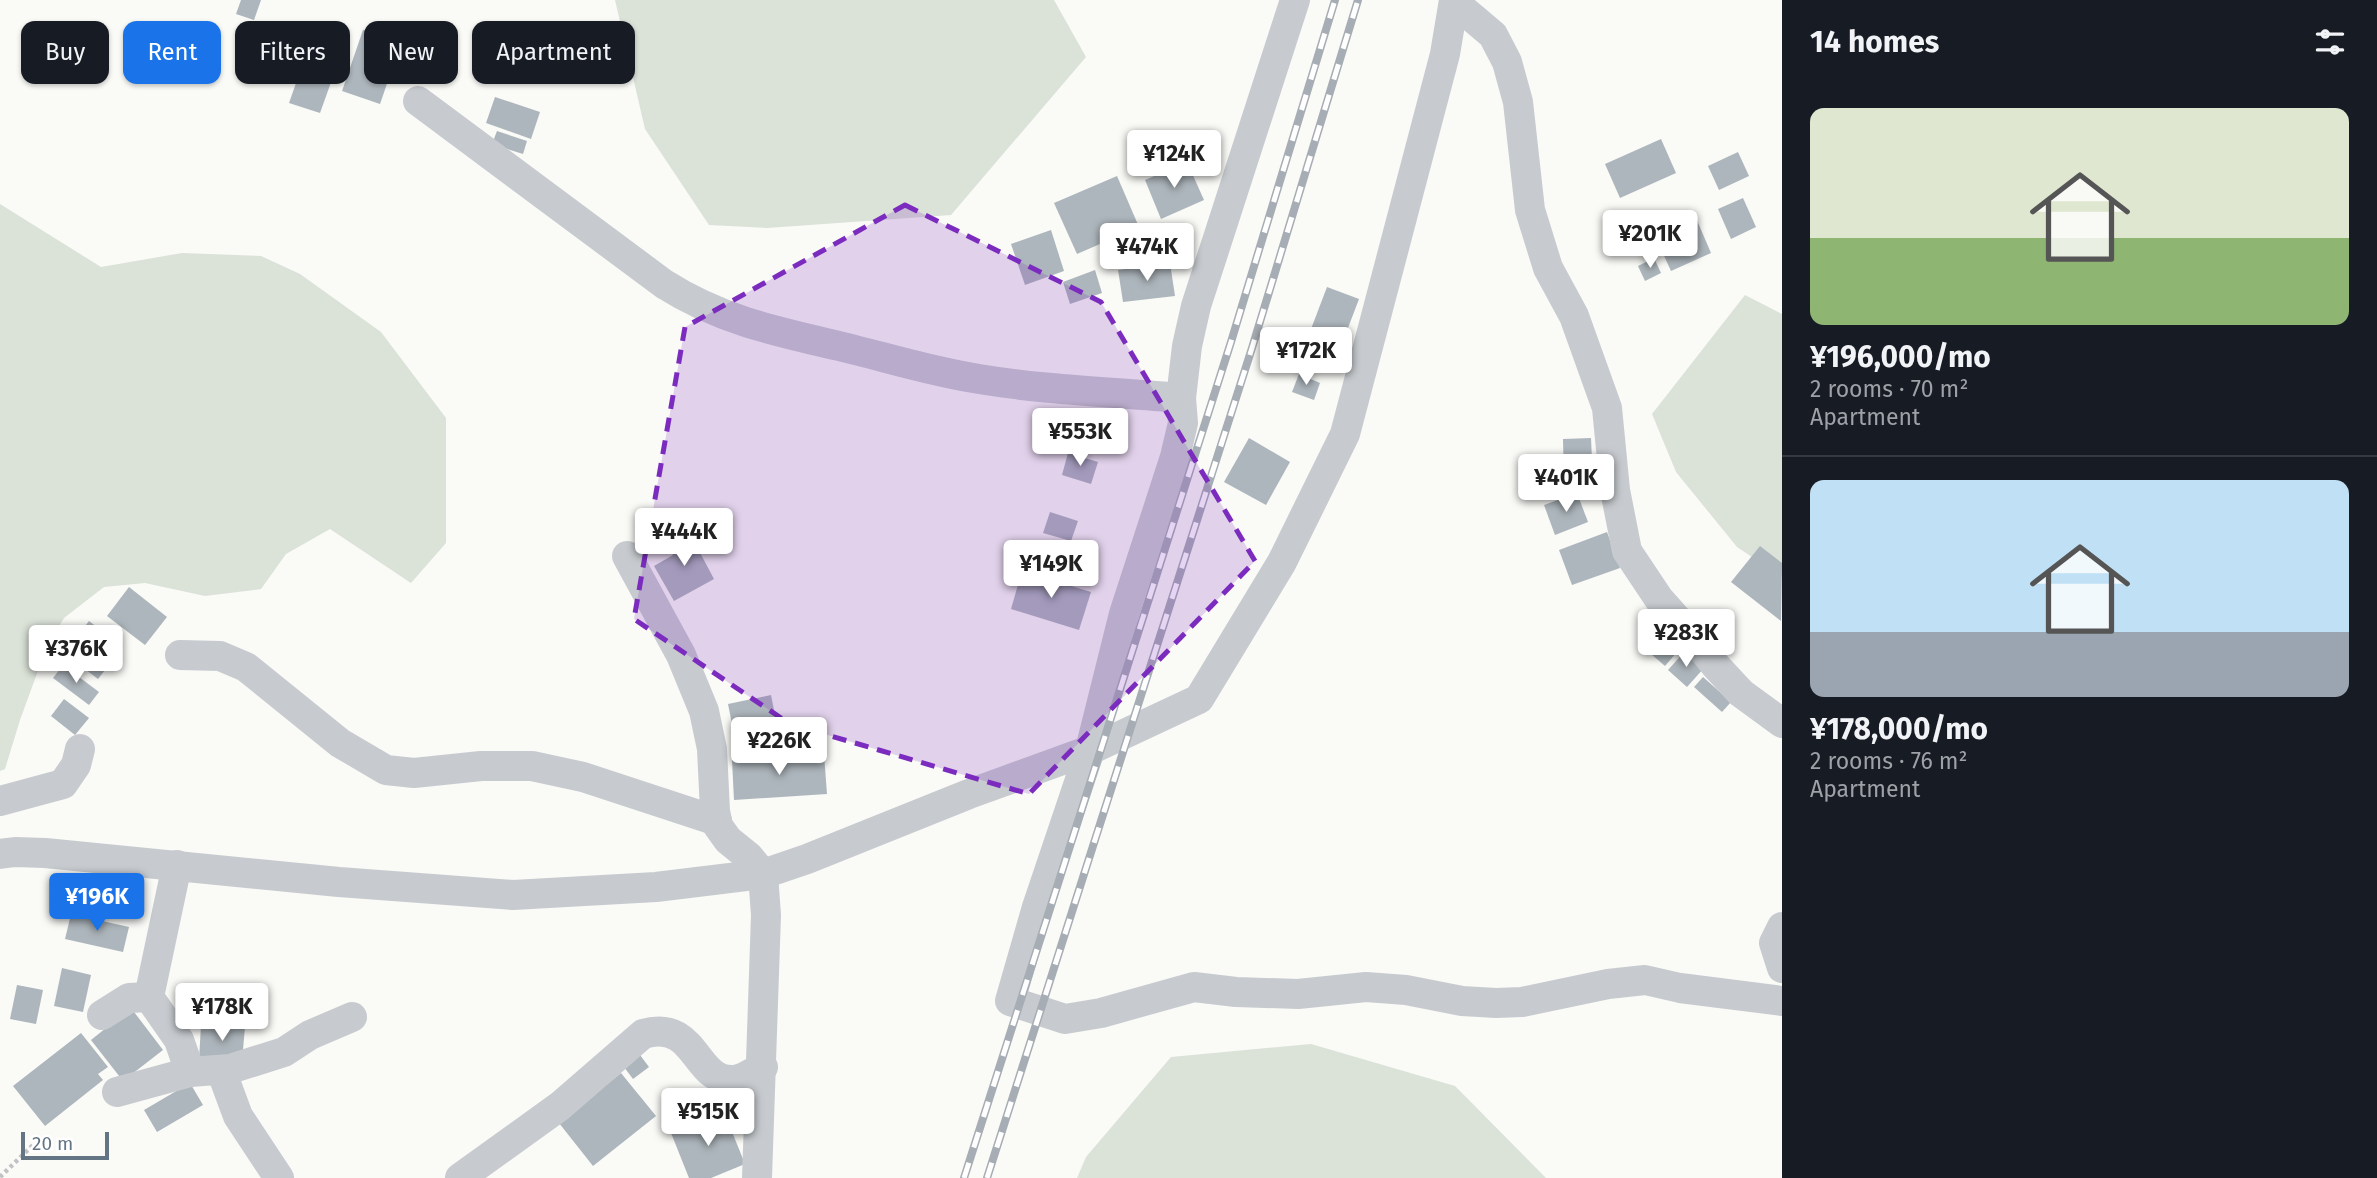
<!DOCTYPE html>
<meta charset="utf-8">
<style>
:root{--surface:#171b24;--page:#242831;--text:#f1f3f6;--muted:#9ea1a6;--line:#363941;--accent:#1a73e8}
body{margin:0;font-family:"Fira Sans",sans-serif;background:var(--page);color:var(--text);height:100vh;display:flex;flex-direction:column;font-size:26px;white-space:nowrap}
*{box-sizing:border-box;margin:0}
p{font-size:23px;color:var(--muted)}
.icon{flex:none;width:38px;height:38px;fill:none;stroke:currentColor;stroke-width:2;stroke-linecap:round;stroke-linejoin:round}
.map{position:relative;flex:1;overflow:hidden}
.sheet{display:flex;flex-direction:column;background:var(--surface);width:595px}
.sheet>*{flex:none}
.top-card{position:absolute;left:21px;top:21px;width:665px;height:63px;display:flex;gap:14px}
.scale{position:absolute;left:21px;bottom:18px;width:88px;box-sizing:border-box;padding-left:7px;border:4px solid #637484;border-top:0;font-size:19px;line-height:24px;white-space:nowrap;color:#637484;-webkit-text-stroke:5px #fff;paint-order:stroke}
.price{position:absolute;translate:-50% -60px;padding:0 16px;border-radius:7px;background:#fff;color:#222;font-size:23px;line-height:46px;filter:drop-shadow(0 2px 4px #0008)}
.price::after{content:'';position:absolute;left:50%;top:42px;width:21px;height:16px;margin-left:-10px;background:inherit;clip-path:polygon(0 0,100% 0,50% 100%)}
.price.active{background:var(--accent);color:#fff}
ul{padding:0;list-style:none}
li{display:grid;align-content:center;gap:14px;height:371px;padding:0 28px}
li+li{border-top:2px solid var(--line)}
li span{display:grid;place-items:center;height:217px;border-radius:14px;color:#555}
li>.icon{margin-inline-start:auto}
span .icon{width:126px;height:126px;fill:#fffc;stroke-width:1}
li b{font-size:30px}
h2{display:flex;justify-content:space-between;align-items:center;height:84px;padding:0 28px;font-size:30px}
.tag{padding:0 24px;border-radius:14px;background:var(--surface);box-shadow:0 2px 5px #0004;font-size:24px;line-height:63px}
.tag.active{background:var(--accent);color:#fff}
main{display:flex;flex:1;min-height:0}
.map>svg:first-child{display:block}
.green{fill:#dbe2d8}
.building{fill:#adb6bc}
.lines{fill:none;stroke-linecap:round;stroke-linejoin:round}
.path{stroke:#c0c3c5;stroke-width:4.5;stroke-dasharray:3.5 3.5;stroke-linecap:butt}
.minor{stroke:#c7cbcf;stroke-width:30}
.rail-casing{stroke:#a7adb4;stroke-width:8}
.rail{stroke:#fff;stroke-width:5;stroke-dasharray:16;stroke-linecap:butt}
.marked{fill:#7b2cbf;fill-opacity:0.2;stroke:#7b2cbf;stroke-width:5;stroke-dasharray:14 9;stroke-linejoin:round}
</style>
<main>
<div class="map">
<svg width="1782" height="1178" viewBox="0 0 1782 1178">
<rect width="100%" height="100%" fill="#fafaf7"/>
<g class="green">
<polygon points="615,0 1054,0 1086,57 951,215 767,228 709,225 645,129"/>
<polygon points="0,204 101,267 182,253 261,256 300,274 381,332 446,418 446,543 411,583 330,529 286,554 261,589 205,596 145,583 104,587 64,618 47,646 20,720 5,769 0,771"/>
<polygon points="1745,295 1782,314 1782,577 1737,547 1676,472 1652,414"/>
<polygon points="1311,1044 1455,1086 1546,1178 1077,1178 1086,1157 1171,1057"/>
</g>
<g class="building">
<polygon points="241,0 261,0 254,20 236,14"/>
<polygon points="363,30 401,43 380,104 342,91"/>
<polygon points="308,49 339,60 320,113 289,103"/>
<polygon points="495,97 540,112 531,139 486,123"/>
<polygon points="497,131 527,141 523,154 492,144"/>
<polygon points="1661,139 1676,173 1620,198 1605,164"/>
<polygon points="1738,152 1749,176 1719,190 1708,166"/>
<polygon points="1187,162 1204,200 1161,219 1145,180"/>
<polygon points="1117,176 1139,227 1077,254 1054,203"/>
<polygon points="1743,198 1756,227 1731,239 1718,209"/>
<polygon points="1696,218 1711,253 1671,271 1655,236"/>
<polygon points="1051,230 1064,271 1025,285 1011,244"/>
<polygon points="1654,258 1661,273 1645,281 1638,266"/>
<polygon points="1170,263 1175,296 1123,302 1118,270"/>
<polygon points="1095,270 1102,293 1070,304 1063,282"/>
<polygon points="1327,287 1359,299 1332,370 1300,358"/>
<polygon points="1299,374 1320,383 1314,400 1292,392"/>
<polygon points="1249,438 1290,462 1266,505 1224,482"/>
<polygon points="1591,438 1593,481 1564,482 1563,439"/>
<polygon points="1068,453 1098,462 1091,484 1062,475"/>
<polygon points="1577,493 1588,522 1555,535 1544,505"/>
<polygon points="1050,512 1078,521 1071,541 1043,533"/>
<polygon points="659,521 669,539 645,553 635,535"/>
<polygon points="689,532 714,579 674,601 654,566 673,555 667,544"/>
<polygon points="1607,532 1620,568 1572,585 1559,550"/>
<polygon points="1760,546 1782,563 1781,621 1731,582"/>
<polygon points="1022,571 1091,592 1079,630 1011,609"/>
<polygon points="129,587 167,617 145,645 107,616"/>
<polygon points="89,621 123,647 98,679 64,653"/>
<polygon points="1663,627 1684,644 1665,666 1644,648"/>
<polygon points="1685,651 1704,668 1687,687 1668,670"/>
<polygon points="63,665 99,692 89,705 53,678"/>
<polygon points="1703,677 1731,702 1722,712 1694,687"/>
<polygon points="771,695 776,720 733,729 728,704"/>
<polygon points="64,699 89,718 75,735 51,716"/>
<polygon points="824,754 827,794 734,800 732,760"/>
<polygon points="71,914 129,927 123,952 65,939"/>
<polygon points="62,968 91,975 83,1012 54,1006"/>
<polygon points="17,985 43,990 36,1024 10,1019"/>
<polygon points="131,1008 163,1050 123,1081 91,1040"/>
<polygon points="201,1026 245,1027 242,1061 199,1059"/>
<polygon points="81,1033 108,1067 98,1074 103,1080 45,1126 13,1086"/>
<polygon points="640,1055 649,1067 633,1079 624,1067"/>
<polygon points="621,1073 656,1116 593,1166 559,1123"/>
<polygon points="190,1083 203,1105 157,1132 144,1110"/>
<polygon points="724,1112 745,1164 711,1178 689,1178 671,1133"/>
</g>
<g class="lines">
<polyline class="path" points="0,1177 33,1145"/>
<g class="minor">
<polyline points="1295,0 1196,306 1187,346 1181,398 1183,423 1175,457 1124,614 1090,750 1037,907 1010,1001 1065,1019 1101,1013 1194,987 1236,992 1298,994 1366,987 1406,990 1462,1001 1496,1003 1522,1002 1608,984 1645,980 1680,988 1782,1001"/>
<polyline points="1454,2 1493,35 1507,62 1518,102 1530,210 1548,268 1574,316 1607,408 1615,490 1627,551 1659,599 1692,636 1715,665 1741,693 1782,723"/>
<path d="M418,101L664,284C721,320 774,331 839,346C885,357 932,372 979,379C1045,390 1113,392 1181,398"/>
<polyline points="627,556 681,655 704,711 712,749 715,811 718,826 728,840 749,857 763,874 766,915 757,1178"/>
<polyline points="180,655 220,656 246,667 340,743 386,770 414,773 481,766 532,766 583,777 717,821"/>
<polyline points="0,801 63,784 76,765 80,749"/>
<polyline points="0,854 15,852 45,853 339,882 513,895 656,887 763,874 807,859 969,794 1090,750 1199,699 1282,562 1345,434 1445,54 1454,0"/>
<polyline points="177,865 149,997 179,1040 190,1072"/>
<polyline points="1782,927 1774,943 1782,968"/>
<polyline points="102,1015 129,998 149,997"/>
<polyline points="221,1070 238,1116 279,1178"/>
<polyline points="117,1092 190,1072 230,1069 284,1052 310,1035 352,1017"/>
<path d="M460,1178L560,1106L643,1034C697,1018 694,1082 733,1080C743,1080 754,1071 763,1067"/>
</g>
<defs>
<g id="rail">
<polyline points="964,1178 1231,342 1335,0"/>
<polyline points="987,1178 1252,348 1358,0"/>
</g>
</defs>
<use href="#rail" class="rail-casing"/>
<use href="#rail" class="rail"/>
</g>
<path class="marked" d="M905,205L1101,302L1255,561L1029,794L790,724L634,619L685,327Z"/>
</svg>
<div class="scale">20 m</div>
<b class="price" style="left:1174px;top:190px">¥124K</b>
<b class="price" style="left:1650px;top:270px">¥201K</b>
<b class="price" style="left:1147px;top:283px">¥474K</b>
<b class="price" style="left:1306px;top:387px">¥172K</b>
<b class="price" style="left:1080px;top:468px">¥553K</b>
<b class="price" style="left:1566px;top:514px">¥401K</b>
<b class="price" style="left:684px;top:568px">¥444K</b>
<b class="price" style="left:1051px;top:600px">¥149K</b>
<b class="price" style="left:1686px;top:669px">¥283K</b>
<b class="price" style="left:76px;top:685px">¥376K</b>
<b class="price" style="left:779px;top:777px">¥226K</b>
<b class="price active" style="left:97px;top:933px">¥196K</b>
<b class="price" style="left:222px;top:1043px">¥178K</b>
<b class="price" style="left:708px;top:1148px">¥515K</b>
<div class="top-card">
<a class="tag">Buy</a>
<a class="tag active">Rent</a>
<a class="tag">Filters</a>
<a class="tag">New</a>
<a class="tag">Apartment</a>
</div>
</div>
<section class="sheet">
<h2>14 homes<svg class="icon" aria-label="filters" viewBox="0 0 24 24"><path d="M4 7h16M4 17h16"/><circle cx="9" cy="7" r="2"/><circle cx="15" cy="17" r="2"/></svg></h2>
<ul>
<li><span style="background:linear-gradient(#dfe7d0 60%,#8fb573 0)"><svg class="icon" aria-label="home" viewBox="0 0 24 24"><path d="M3 11l9-7 9 7M6 9v11h12V9"/></svg></span><div><b>¥196,000/mo</b><p>2 rooms · 70 m²</p><p>Apartment</p></div></li>
<li><span style="background:linear-gradient(#bfe0f5 70%,#9aa5b1 0)"><svg class="icon" aria-label="home" viewBox="0 0 24 24"><path d="M3 11l9-7 9 7M6 9v11h12V9"/></svg></span><div><b>¥178,000/mo</b><p>2 rooms · 76 m²</p><p>Apartment</p></div></li>
</ul>
</section>
</main>
